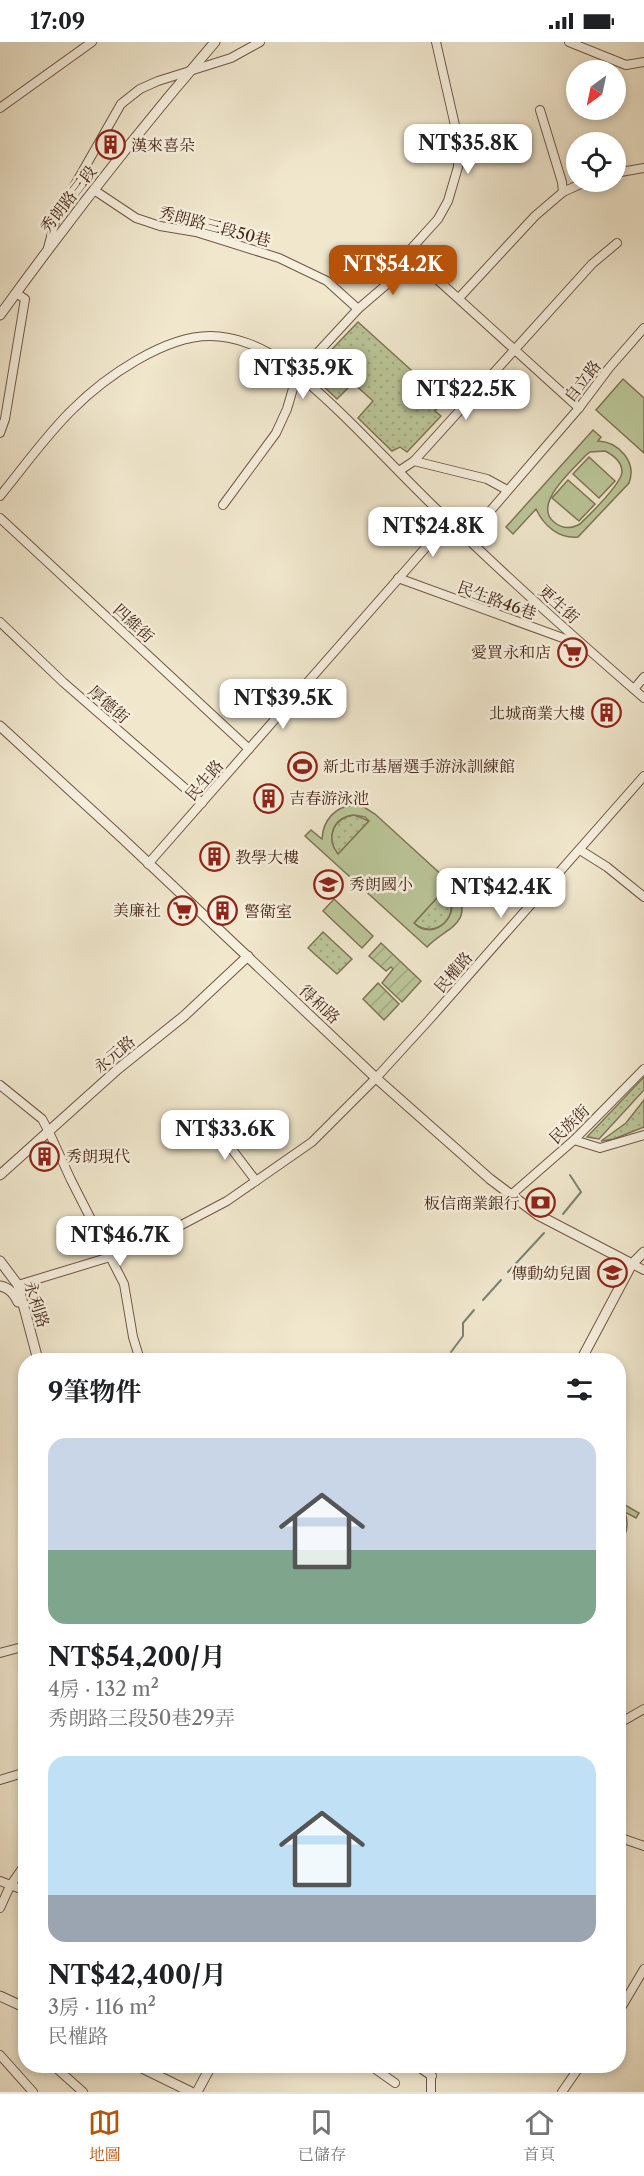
<!DOCTYPE html>
<html lang="zh-TW">
<meta charset="utf-8">
<style>
:root{--surface:#fff;--page:#f6f6f6;--text:#202124;--muted:#757577;--line:#e0e0e0;--accent:#b45309}
body{margin:0;font-family:"Libre Caslon Text","Noto Serif TC",serif;background:var(--page);color:var(--text);height:100vh;display:flex;flex-direction:column;font-size:22px;white-space:nowrap}
*{box-sizing:border-box;margin:0}
p{font-size:20px;color:var(--muted)}
.icon{flex:none;width:33px;height:33px;fill:none;stroke:currentColor;stroke-width:2;stroke-linecap:round;stroke-linejoin:round}
.map{position:relative;flex:1;overflow:hidden}
.side{position:absolute;left:18px;top:1311px;width:608px;height:720px;display:flex;flex-direction:column;background:var(--surface);border-radius:24px;box-shadow:0 3px 9px #0003}
.side>*{flex:none}
.needle{width:39px;rotate:213deg}
.tools{position:absolute;left:566px;top:18px;display:grid;gap:12px}
.tools a{display:grid;place-items:center;width:60px;height:60px;border-radius:50%;background:var(--surface);box-shadow:0 3px 9px #0003;font-size:30px}
.price{position:absolute;translate:-50% -51px;padding:0 14px;border-radius:12px;background:#fff;color:#222;font-size:20px;line-height:39px;filter:drop-shadow(0 2px 3px #0008)}
.price::after{content:'';position:absolute;left:50%;top:36px;width:18px;height:14px;margin-left:-9px;background:inherit;clip-path:polygon(0 0,100% 0,50% 100%)}
.price.selected{background:var(--accent);color:#fff}
ul{padding:0;list-style:none}
li{display:grid;align-content:center;gap:12px;height:318px;padding:0 30px}
li span{display:grid;place-items:center;height:186px;border-radius:18px;color:#555}
li>.icon{margin-inline-start:auto}
span .icon{width:108px;height:108px;fill:#fffc;stroke-width:1}
li b{font-size:26px}
h2{display:flex;justify-content:space-between;align-items:center;height:72px;padding:0 30px;font-size:26px}
.status{display:flex;justify-content:space-between;align-items:center;height:42px;padding:0 30px;background:var(--surface);direction:ltr}
.status svg{height:16px;fill:currentColor}
.dock{display:flex;justify-content:space-around;align-items:center;height:84px;border-top:2px solid var(--line);background:var(--surface);font-size:16px;color:var(--muted)}
.dock a{display:grid;justify-items:center;gap:3px}
.dock .selected{color:var(--accent)}
.map>svg:first-child{display:block}
.grass{fill:url(#grass-dots);stroke:#807556;stroke-width:1.5}
.garden{fill:url(#garden-furrows);stroke:#807556;stroke-width:1.5}
.pitch{fill:#bac598;stroke:#807556;stroke-width:1.5;fill-rule:evenodd}
.lines{fill:none;stroke-linecap:round;stroke-linejoin:round}
.stream{stroke:#798275;stroke-width:2}
.minor-casing{stroke:#715642;stroke-width:10}
.tertiary-casing{stroke:#715642;stroke-width:11}
.minor{stroke:#f5efde;stroke-width:8}
.tertiary{stroke:#f5efde;stroke-width:9}
.labels{text-anchor:middle;dominant-baseline:central;stroke-width:5;stroke-linejoin:round;paint-order:stroke}
.poi-label{font-size:16px;fill:#472514;stroke:#f5efde;text-anchor:start}
.street-label{font-size:16px;fill:#472514;stroke:#f5efde}
</style>
<div class="status"><b>17:09</b><svg viewBox="0 0 49 12"><path d="M0 12V9h3v3zM5 12V6h3v6zM10 12V3h3v9zM15 12V0h3v12zM26 1h20v11H26zM47 4h2v5h-2z"/></svg></div>
<div class="map">
<svg width="644" height="2050" viewBox="0 0 644 2050">
<defs>
<pattern id="grass-dots" width="8" height="8" patternUnits="userSpaceOnUse" patternTransform="scale(1.5)"><rect width="8" height="8" fill="#bac598"/><path d="M2 2h.1M6 6h.1" fill="none" stroke="#a1a982" stroke-width="1.8" stroke-linecap="round"/></pattern>
<pattern id="garden-furrows" width="10" height="10" patternUnits="userSpaceOnUse" patternTransform="scale(1.5)"><rect width="10" height="10" fill="#bac598"/><path d="M-1 1l2-2M0 10L10 0M9 11l2-2" fill="none" stroke="#a1a982"/></pattern>
</defs>
<rect width="100%" height="100%" fill="#f0e7cd"/>
<filter id="stains"><feTurbulence type="fractalNoise" baseFrequency=".00333" numOctaves="4"/><feColorMatrix values="0 0 0 0 .2 0 0 0 0 .09 0 0 0 0 .02 0 0 0 .5 -.17"/></filter>
<radialGradient id="worn" r=".72"><stop offset=".6" stop-color="#630" stop-opacity="0"/><stop offset="1" stop-color="#630" stop-opacity=".3"/></radialGradient>
<g class="grass">
<polygon points="358,280 431,346 426,352 439,364 435,369 441,374 407,410 400,405 392,409 358,376 373,359 353,341 337,357 317,338 320,333 321,327 317,323"/>
<path d="M354,773L369,779L338,813C325,796 333,776 354,773Z"/>
<path d="M445,847C464,871 437,900 414,881Z"/>
<polygon points="323,890 352,917 337,932 308,906"/>
<polygon points="644,1035 644,1048 599,1097 587,1095"/>
<polygon points="644,1058 644,1085 614,1097 601,1099 626,1081"/>
</g>
<g class="garden">
<polygon points="381,901 421,939 402,960 382,941 393,927 391,925 386,929 369,914"/>
<polygon points="378,941 399,962 384,978 363,957"/>
</g>
<g class="pitch">
<polygon points="623,337 644,356 644,411 596,368"/>
<path d="M593,388L601,395L598,399C619,400 637,420 629,441L578,495C559,497 544,484 536,467L513,492L506,485ZM605,409C613,413 622,420 622,430C621,443 590,472 580,482C571,487 562,487 554,480C532,462 573,428 585,414L590,410Z"/>
<polygon points="589,415 615,439 599,456 573,432"/>
<polygon points="568,438 595,462 579,479 552,456"/>
<path d="M353,763L364,765L375,772L456,846C475,884 445,885 427,905L305,794L311,788L322,797C323,778 335,765 353,763ZM354,773L365,775L369,779L338,812C325,796 333,775 354,773ZM444,848C467,869 434,902 414,881Z"/>
<polygon points="334,857 373,894 362,906 323,869"/>
<path d="M618,1459L639,1471L636,1476L625,1470C629,1482 627,1494 618,1504L620,1484Z"/>
</g>
<g class="lines">
<g class="stream">
<polyline points="563,1172 581,1150 570,1133"/>
<polyline points="508,1230 544,1191"/>
<polyline points="483,1258 501,1238"/>
<polyline points="451,1310 463,1294 463,1281 474,1268"/>
</g>
<defs>
<g id="minor">
<polyline points="569,0 626,23 644,20"/>
<polyline points="0,66 92,0"/>
<polyline points="540,68 562,140 563,150"/>
<polyline points="615,131 644,126"/>
<polyline points="94,148 136,176 160,184 196,190 279,216 327,239 358,267"/>
<polyline points="48,206 56,176 121,62 140,47 158,39 231,16 260,0"/>
<polyline points="408,211 579,366"/>
<polyline points="459,256 535,174 563,150 585,140"/>
<polyline points="0,391 5,377 25,257 16,251"/>
<polyline points="414,419 487,437 507,448"/>
<polyline points="399,429 414,419 592,222 617,201"/>
<path d="M0,454C23,426 47,392 73,367C105,335 164,294 210,294C235,294 263,305 282,320C343,366 393,427 449,479C512,540 578,599 644,656"/>
<polyline points="223,463 276,391 287,367 297,333 358,267 386,243 401,218 438,177 448,159 458,125 459,101 436,0"/>
<polyline points="0,476 249,707"/>
<polyline points="467,496 579,366 609,326 644,286"/>
<polyline points="398,536 582,603"/>
<polyline points="0,580 63,640 202,761"/>
<polyline points="634,647 644,635"/>
<polyline points="580,808 607,825 644,855"/>
<polyline points="148,822 449,479"/>
<polyline points="0,1043 42,1077 49,1090 71,1138 124,1242 133,1295 140,1318"/>
<polyline points="215,1085 256,1139"/>
<polyline points="574,1098 600,1106 644,1093"/>
<polyline points="511,1153 574,1098 644,1027"/>
<polyline points="632,1222 644,1228"/>
<polyline points="18,1243 110,1215 170,1189 227,1159 312,1100 376,1036 429,978 644,734"/>
<polyline points="0,1611 26,1604"/>
<polyline points="618,1672 621,1681"/>
<polyline points="618,1682 644,1667"/>
<polyline points="0,1738 26,1730"/>
<polyline points="618,1795 644,1804"/>
<polyline points="0,1839 26,1849"/>
<polyline points="0,1866 10,1844 26,1821"/>
<polyline points="618,1971 644,1927"/>
<polyline points="0,2013 33,2050"/>
<polyline points="54,2024 83,2050"/>
<polyline points="371,2024 395,2041"/>
<polyline points="417,2024 432,2034"/>
<polyline points="431,2050 431,2024"/>
<polyline points="562,2050 580,2024"/>
</g>
<g id="tertiary">
<path d="M0,273C68,179 139,88 215,0"/>
<polyline points="0,684 122,796 376,1036 490,1137 538,1173 632,1222"/>
<polyline points="0,1133 118,1027 184,974 248,914"/>
<polyline points="0,1219 18,1243 38,1318"/>
<path d="M0,1244C10,1246 14,1252 18,1260"/>
<polyline points="581,1318 632,1222 644,1210"/>
<polyline points="0,1954 26,1966"/>
<polyline points="138,2024 191,2050"/>
<polyline points="197,2050 211,2024"/>
</g>
</defs>
<use href="#minor" class="minor-casing"/>
<use href="#tertiary" class="tertiary-casing"/>
<use href="#minor" class="minor"/>
<use href="#tertiary" class="tertiary"/>
</g>
<defs>
<symbol id="building-ring" viewBox="-11 -11 22 22"><circle r="9.5" fill="#f5efde" stroke="#8f2418" stroke-width="1.5"/><path d="M-4-6H4V6H1V3H-1V6H-4ZM-2.5-4.3h1.7v1.8h-1.7ZM.8-4.3h1.7v1.8H.8ZM-2.5-1h1.7V.8h-1.7ZM.8-1h1.7V.8H.8Z" fill="#8f2418"/></symbol>
<symbol id="supermarket-ring" viewBox="-11 -11 22 22"><circle r="9.5" fill="#f5efde" stroke="#8f2418" stroke-width="1.5"/><path d="M-6-5.5h2.5l.6 2H6L4.5 2H-2.5L-4.4-4H-6ZM-1.5 3.2a1.3 1.3 0 1 0 .1 0ZM3 3.2a1.3 1.3 0 1 0 .1 0Z" fill="#8f2418"/></symbol>
<symbol id="stadium-ring" viewBox="-11 -11 22 22"><circle r="9.5" fill="#f5efde" stroke="#8f2418" stroke-width="1.5"/><path d="M0-5a6.5 5 0 1 0 0 10a6.5 5 0 1 0 0-10ZM-3.5-1.8h7v3.6h-7Z" fill="#8f2418"/></symbol>
<symbol id="school-ring" viewBox="-11 -11 22 22"><circle r="9.5" fill="#f5efde" stroke="#8f2418" stroke-width="1.5"/><path d="M0-5L7-2L0 1L-7-2ZM-4 1L0 2.5L4 1V4Q0 6-4 4Z" fill="#8f2418"/></symbol>
<symbol id="bank-ring" viewBox="-11 -11 22 22"><circle r="9.5" fill="#f5efde" stroke="#8f2418" stroke-width="1.5"/><path d="M-6-4H6V4H-6ZM0-2.3a2.3 2.3 0 1 0 0 4.6a2.3 2.3 0 1 0 0-4.6Z" fill="#8f2418"/></symbol>
</defs>
<g fill-rule="evenodd">
<use href="#building-ring" x="94" y="86" width="33" height="33"/>
<use href="#supermarket-ring" x="556" y="594" width="33" height="33"/>
<use href="#building-ring" x="590" y="654" width="33" height="33"/>
<use href="#stadium-ring" x="286" y="708" width="33" height="33"/>
<use href="#building-ring" x="252" y="740" width="33" height="33"/>
<use href="#building-ring" x="198" y="798" width="33" height="33"/>
<use href="#school-ring" x="312" y="826" width="33" height="33"/>
<use href="#supermarket-ring" x="166" y="852" width="33" height="33"/>
<use href="#building-ring" x="206" y="852" width="33" height="33"/>
<use href="#building-ring" x="28" y="1098" width="33" height="33"/>
<use href="#bank-ring" x="524" y="1144" width="33" height="33"/>
<use href="#school-ring" x="596" y="1214" width="33" height="33"/>
</g>
<g class="labels">
<g class="poi-label">
<text x="131" y="103">漢來喜朵</text>
<text x="551" y="610" text-anchor="end">愛買永和店</text>
<text x="585" y="671" text-anchor="end">北城商業大樓</text>
<text x="323" y="724">新北市基層選手游泳訓練館</text>
<text x="289" y="756">吉春游泳池</text>
<text x="235" y="815">教學大樓</text>
<text x="349" y="842">秀朗國小</text>
<text x="161" y="868" text-anchor="end">美廉社</text>
<text x="244" y="869">警衛室</text>
<text x="66" y="1114">秀朗現代</text>
<text x="520" y="1161" text-anchor="end">板信商業銀行</text>
<text x="591" y="1231" text-anchor="end">傳動幼兒園</text>
</g>
<g class="street-label">
<text transform="translate(68 157) rotate(-52)">秀朗路三段</text>
<text transform="translate(215 184) rotate(15)">秀朗路三段50巷</text>
<text transform="translate(582 339) rotate(-52)">自立路</text>
<text transform="translate(497 558) rotate(20)">民生路46巷</text>
<text transform="translate(559 562) rotate(42)">更生街</text>
<text transform="translate(134 581) rotate(43)">四維街</text>
<text transform="translate(109 662) rotate(41)">厚德街</text>
<text transform="translate(204 738) rotate(-49)">民生路</text>
<text transform="translate(453 930) rotate(-49)">民權路</text>
<text transform="translate(320 962) rotate(43)">得和路</text>
<text transform="translate(114 1012) rotate(-40)">永元路</text>
<text transform="translate(569 1082) rotate(-44)">民族街</text>
<text transform="translate(37 1262) rotate(72)">永利路</text>
</g>
</g>
<rect width="100%" height="100%" filter="url(#stains)"/>
<rect width="100%" height="100%" fill="url(#worn)"/>
</svg>
<div class="tools">
<a><svg class="needle" viewBox="-14 -14 28 28"><path d="M0-13l5 13h-10z" fill="#e53935"/><path d="M0 13l5-13h-10z" fill="#757577"/></svg></a>
<a><svg class="icon" aria-label="locate" viewBox="0 0 24 24"><circle cx="12" cy="12" r="6"/><path d="M12 2v4M12 18v4M2 12h4M18 12h4"/></svg></a>
</div>
<b class="price" style="left:468px;top:133px">NT$35.8K</b>
<b class="price selected" style="left:393px;top:254px">NT$54.2K</b>
<b class="price" style="left:303px;top:358px">NT$35.9K</b>
<b class="price" style="left:466px;top:379px">NT$22.5K</b>
<b class="price" style="left:433px;top:516px">NT$24.8K</b>
<b class="price" style="left:283px;top:688px">NT$39.5K</b>
<b class="price" style="left:501px;top:877px">NT$42.4K</b>
<b class="price" style="left:225px;top:1119px">NT$33.6K</b>
<b class="price" style="left:120px;top:1225px">NT$46.7K</b>
<section class="side">
<h2>9筆物件<svg class="icon" aria-label="filters" viewBox="0 0 24 24"><path d="M4 7h16M4 17h16"/><circle cx="9" cy="7" r="2"/><circle cx="15" cy="17" r="2"/></svg></h2>
<ul>
<li><span style="background:linear-gradient(#c9d6e8 60%,#7fa58c 0)"><svg class="icon" aria-label="home" viewBox="0 0 24 24"><path d="M3 11l9-7 9 7M6 9v11h12V9"/></svg></span><div><b>NT$54,200/月</b><p>4房 · 132 m²</p><p>秀朗路三段50巷29弄</p></div></li>
<li><span style="background:linear-gradient(#bfe0f5 75%,#9aa5b1 0)"><svg class="icon" aria-label="home" viewBox="0 0 24 24"><path d="M3 11l9-7 9 7M6 9v11h12V9"/></svg></span><div><b>NT$42,400/月</b><p>3房 · 116 m²</p><p>民權路</p></div></li>
</ul>
</section>
</div>
<nav class="dock">
<a class="selected"><svg class="icon" aria-label="map" viewBox="0 0 24 24"><path d="M3 6l6-2 6 2 6-2v14l-6 2-6-2-6 2zM9 4v14M15 6v14"/></svg>地圖</a>
<a><svg class="icon" aria-label="saved" viewBox="0 0 24 24"><path d="M7 4h10v16l-5-4-5 4z"/></svg>已儲存</a>
<a><svg class="icon" aria-label="home" viewBox="0 0 24 24"><path d="M3 11l9-7 9 7M6 9v11h12V9"/></svg>首頁</a>
</nav>
